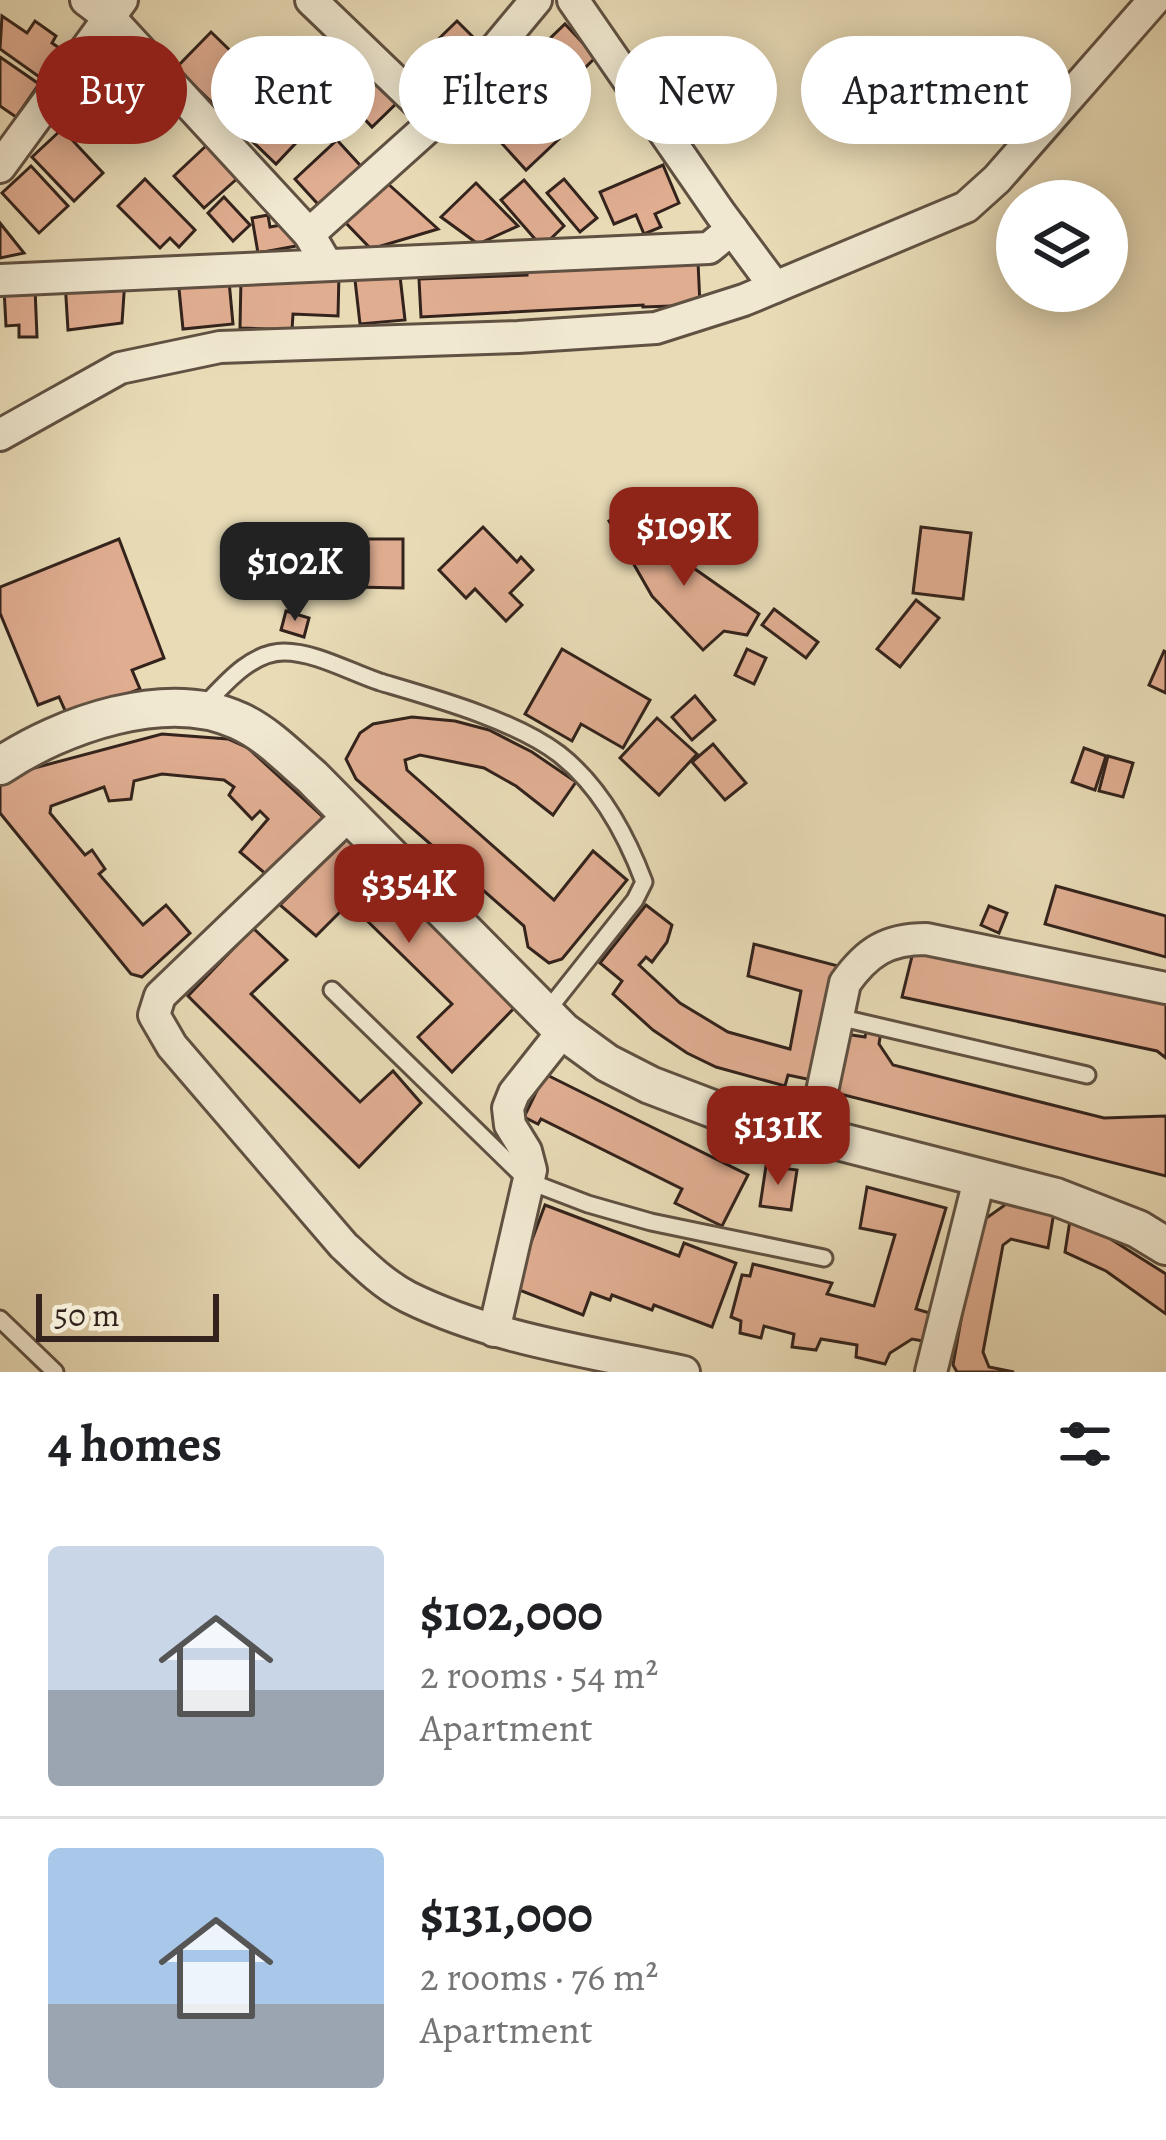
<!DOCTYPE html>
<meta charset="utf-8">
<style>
:root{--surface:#fff;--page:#f2f2f2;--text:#202124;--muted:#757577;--line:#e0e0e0;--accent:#8f2418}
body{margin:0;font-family:Alegreya,serif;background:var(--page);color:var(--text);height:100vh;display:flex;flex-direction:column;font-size:45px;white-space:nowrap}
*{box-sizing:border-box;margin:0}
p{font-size:39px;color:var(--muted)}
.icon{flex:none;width:66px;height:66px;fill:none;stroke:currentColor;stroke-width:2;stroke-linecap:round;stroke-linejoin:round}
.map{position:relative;height:1372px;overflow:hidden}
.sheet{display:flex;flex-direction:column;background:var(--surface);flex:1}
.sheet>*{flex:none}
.top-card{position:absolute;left:36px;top:36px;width:1095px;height:108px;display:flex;gap:24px}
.tools{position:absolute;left:996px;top:180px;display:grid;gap:24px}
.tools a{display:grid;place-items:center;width:132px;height:132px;border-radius:50%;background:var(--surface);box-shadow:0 6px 30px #0003;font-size:60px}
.scale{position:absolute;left:36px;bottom:30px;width:183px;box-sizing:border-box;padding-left:12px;border:6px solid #33231c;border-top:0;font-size:33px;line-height:42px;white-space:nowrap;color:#33231c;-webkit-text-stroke:9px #f0e8d0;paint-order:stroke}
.price{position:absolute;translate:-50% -102px;padding:0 27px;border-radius:24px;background:var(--accent);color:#fff;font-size:39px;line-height:78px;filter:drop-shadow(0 3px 6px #0008)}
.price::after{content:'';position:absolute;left:50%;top:72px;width:36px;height:27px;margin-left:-18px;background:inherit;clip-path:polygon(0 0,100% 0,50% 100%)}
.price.active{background:#222;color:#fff}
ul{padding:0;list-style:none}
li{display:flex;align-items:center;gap:36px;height:300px;padding:0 48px}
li+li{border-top:3px solid var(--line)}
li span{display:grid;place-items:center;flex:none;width:336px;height:240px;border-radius:12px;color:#555}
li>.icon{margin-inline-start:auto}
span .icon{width:144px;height:144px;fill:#fffc;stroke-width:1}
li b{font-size:51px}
h2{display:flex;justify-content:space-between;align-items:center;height:144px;padding:0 48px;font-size:51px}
.pill{padding:0 42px;border-radius:54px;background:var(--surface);box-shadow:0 6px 30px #0003;font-size:42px;line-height:108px}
.pill.active{background:var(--accent);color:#fff}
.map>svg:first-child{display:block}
.building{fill:#e0ad91;stroke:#33231c;stroke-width:3}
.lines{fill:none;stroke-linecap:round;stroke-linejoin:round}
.service-casing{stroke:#605142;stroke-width:21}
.minor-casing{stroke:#605142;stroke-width:36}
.tertiary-casing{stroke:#605142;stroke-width:42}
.service{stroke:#f0e8d0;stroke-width:15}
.minor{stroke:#f0e8d0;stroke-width:30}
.tertiary{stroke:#f0e8d0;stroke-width:36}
</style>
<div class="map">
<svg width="1166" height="1372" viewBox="0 0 1166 1372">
<rect width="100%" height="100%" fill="#e8dbb6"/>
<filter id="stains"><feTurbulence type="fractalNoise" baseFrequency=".00167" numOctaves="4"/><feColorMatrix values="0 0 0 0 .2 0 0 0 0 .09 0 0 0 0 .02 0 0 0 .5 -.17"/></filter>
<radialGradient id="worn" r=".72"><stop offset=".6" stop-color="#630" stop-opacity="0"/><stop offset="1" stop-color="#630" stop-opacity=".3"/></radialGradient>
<g class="building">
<polygon points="2,16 27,33 35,21 56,36 52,43 65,52 45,81 0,49"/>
<polygon points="457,21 488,52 450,89 419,58"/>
<polygon points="565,24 596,57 546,106 514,73"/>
<polygon points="211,32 310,128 276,164 176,68"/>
<polygon points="332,35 363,68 326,104 294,71"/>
<polygon points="0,57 39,84 16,117 0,106"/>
<polygon points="373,67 402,98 372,127 343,96"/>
<polygon points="510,86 559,139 526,170 477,116"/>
<polygon points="62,129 103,173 74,201 32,157"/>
<polygon points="337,140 369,175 327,214 295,179"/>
<polygon points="208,144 239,177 204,208 174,176"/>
<polygon points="663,165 679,203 655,214 661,227 644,234 636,215 614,224 600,192"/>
<polygon points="31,166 68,206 39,233 2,193"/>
<polygon points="145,179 195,230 179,247 170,238 160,248 118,206"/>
<polygon points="564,179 597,218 580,232 547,193"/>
<polygon points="524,180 564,226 542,247 501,200"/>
<polygon points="386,182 438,229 371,249 344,221"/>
<polygon points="476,183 518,226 478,244 441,217"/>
<polygon points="224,197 250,225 233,241 208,213"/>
<polygon points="268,215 270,227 292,223 296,246 258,253 252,218"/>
<polygon points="0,223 24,253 0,258"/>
<polygon points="698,262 700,305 643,307 643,305 421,317 419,279 527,275 527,270"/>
<polygon points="339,273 338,316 293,314 292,330 240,328 241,278"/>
<polygon points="400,276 405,320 360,324 355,280"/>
<polygon points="125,279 122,323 68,330 65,281"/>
<polygon points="178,279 229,281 233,324 183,329"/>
<polygon points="35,288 37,337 19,337 19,325 6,326 4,289"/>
<polygon points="618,515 759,614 747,635 724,631 703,650 652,596 609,521"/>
<polygon points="483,527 517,562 521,557 533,570 510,593 522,605 506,621 475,589 466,598 439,570"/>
<polygon points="921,527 971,533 963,599 913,593"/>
<polygon points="119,539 164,658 132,670 140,689 68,717 59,697 38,705 0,613 0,587"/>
<polygon points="355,539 403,539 403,588 355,587"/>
<polygon points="916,600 939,618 900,667 877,649"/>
<polygon points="774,609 818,642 806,658 762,625"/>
<polygon points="286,611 309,618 304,637 281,630"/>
<polygon points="562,649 650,700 623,748 581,724 572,741 525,714"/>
<polygon points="747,649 766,658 754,684 735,675"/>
<polygon points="1164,651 1166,652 1166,693 1149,685"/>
<polygon points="695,696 715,720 692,740 672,717"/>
<polygon points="412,717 455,721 489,730 532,752 576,782 553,815 516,786 484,768 420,755 405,760 407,770 554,900 593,851 627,880 562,959 549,963 528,947 524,926 356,779 346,759 360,733 373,724"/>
<polygon points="657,718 697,754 659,795 620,758"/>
<polygon points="162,734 228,739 248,748 324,818 267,875 240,852 268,819 260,811 252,819 229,795 234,787 224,780 162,774 134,781 131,799 109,801 104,787 51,806 50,813 85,855 92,850 105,869 99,874 143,925 166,905 190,933 142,977 131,974 0,813 0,786 8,775"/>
<polygon points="713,744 746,783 725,800 692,762"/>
<polygon points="1084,748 1106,756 1095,790 1072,782"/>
<polygon points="1108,756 1133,763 1123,797 1099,791"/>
<polygon points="351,835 521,1001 452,1072 418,1037 452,1004 349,903 316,936 280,905"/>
<polygon points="1056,886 1166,916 1166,957 1045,924"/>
<polygon points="646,905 672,925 667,942 652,962 646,957 639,965 680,1003 728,1032 790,1049 801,991 748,976 754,944 842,967 821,1082 788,1075 785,1086 716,1067 687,1053 653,1030 613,994 622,981 600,963"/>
<polygon points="989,906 1007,913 999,933 981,925"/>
<polygon points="253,928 287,960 251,994 360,1102 393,1071 421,1103 359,1167 188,996"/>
<polygon points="915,944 1166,997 1166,1058 1157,1051 902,997"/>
<polygon points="867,1028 881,1031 879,1044 893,1065 1104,1118 1166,1116 1166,1176 832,1092 845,1034 865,1037"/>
<polygon points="545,1074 748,1175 722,1226 675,1203 682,1189 541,1119 538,1124 524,1117"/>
<polygon points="766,1166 797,1170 791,1210 760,1206"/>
<polygon points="867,1187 946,1208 916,1309 933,1314 923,1341 912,1339 890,1353 885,1364 856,1357 857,1345 821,1339 816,1350 792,1347 794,1334 764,1326 761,1338 740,1333 741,1321 731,1317 742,1275 750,1276 753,1264 832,1283 827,1294 874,1306 895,1235 860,1228"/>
<polygon points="1009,1202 1054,1212 1048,1248 1011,1239 1003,1245 983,1352 989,1367 1014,1372 957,1372 953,1365 978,1224"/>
<polygon points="545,1205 679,1256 684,1243 736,1263 712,1327 654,1305 652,1310 612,1295 610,1300 591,1293 583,1315 514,1288"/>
<polygon points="1070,1220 1101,1233 1166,1274 1166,1314 1106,1271 1065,1252"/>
</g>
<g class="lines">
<defs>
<g id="service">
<path d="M202,708C223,686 250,652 284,652C315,652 350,672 380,682C434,698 514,720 559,754C600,786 626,834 644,882L635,900L547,1011"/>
<polyline points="332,990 528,1181 588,1204 651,1222 824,1258"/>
<polyline points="838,1017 1087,1075"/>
<polyline points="0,1319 55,1372"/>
</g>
<g id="minor">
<polyline points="86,0 111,19 309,234 327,265"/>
<polyline points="311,0 436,120"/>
<polyline points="573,0 720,213 775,287"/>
<polyline points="0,167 122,0"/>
<polyline points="309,234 436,120 536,0"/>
<polyline points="0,280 709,248 732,229"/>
<polyline points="0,435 120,368 220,347 518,337 656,328 744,300 966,207 997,179 1154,0"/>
<path d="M350,814L160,996L154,1015L172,1046L343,1245C363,1264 383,1284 408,1297C493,1339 591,1352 684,1372"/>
<path d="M813,1134L845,983C867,952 887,939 926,939L1166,988"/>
<polyline points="494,1331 531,1170 526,1151 510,1125 508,1108 514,1093 563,1031"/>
<polyline points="931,1372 980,1176"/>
</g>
<path id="tertiary" d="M0,766C61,725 167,687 239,721C266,733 290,758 312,777L563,1031L607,1063L650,1085L713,1109L1056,1197L1138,1229L1166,1246"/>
</defs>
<use href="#service" class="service-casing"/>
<use href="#minor" class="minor-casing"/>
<use href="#tertiary" class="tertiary-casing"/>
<use href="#service" class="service"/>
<use href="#minor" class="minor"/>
<use href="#tertiary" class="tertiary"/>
</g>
<rect width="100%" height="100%" filter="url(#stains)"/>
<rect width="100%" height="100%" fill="url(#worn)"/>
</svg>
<div class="tools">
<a><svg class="icon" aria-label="layers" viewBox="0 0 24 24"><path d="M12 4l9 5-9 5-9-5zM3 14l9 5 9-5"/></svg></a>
</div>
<div class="scale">50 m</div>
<b class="price" style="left:684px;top:589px">$109K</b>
<b class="price active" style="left:295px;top:624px">$102K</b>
<b class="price" style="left:409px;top:946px">$354K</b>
<b class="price" style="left:778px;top:1188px">$131K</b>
<div class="top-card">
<a class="pill active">Buy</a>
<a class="pill">Rent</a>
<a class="pill">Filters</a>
<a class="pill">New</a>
<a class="pill">Apartment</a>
</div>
</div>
<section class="sheet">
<h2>4 homes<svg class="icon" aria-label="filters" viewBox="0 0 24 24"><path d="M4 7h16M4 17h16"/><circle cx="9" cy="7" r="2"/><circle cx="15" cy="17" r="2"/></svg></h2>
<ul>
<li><span style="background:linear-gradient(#c9d6e8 60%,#9aa5b1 0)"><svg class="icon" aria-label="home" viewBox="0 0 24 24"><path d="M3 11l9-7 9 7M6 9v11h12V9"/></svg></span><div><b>$102,000</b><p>2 rooms · 54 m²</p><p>Apartment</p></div></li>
<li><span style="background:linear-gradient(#a9c7e8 65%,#9aa5b1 0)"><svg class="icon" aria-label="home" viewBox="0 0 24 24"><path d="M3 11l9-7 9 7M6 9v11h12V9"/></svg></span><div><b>$131,000</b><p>2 rooms · 76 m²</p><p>Apartment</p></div></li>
</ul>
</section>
